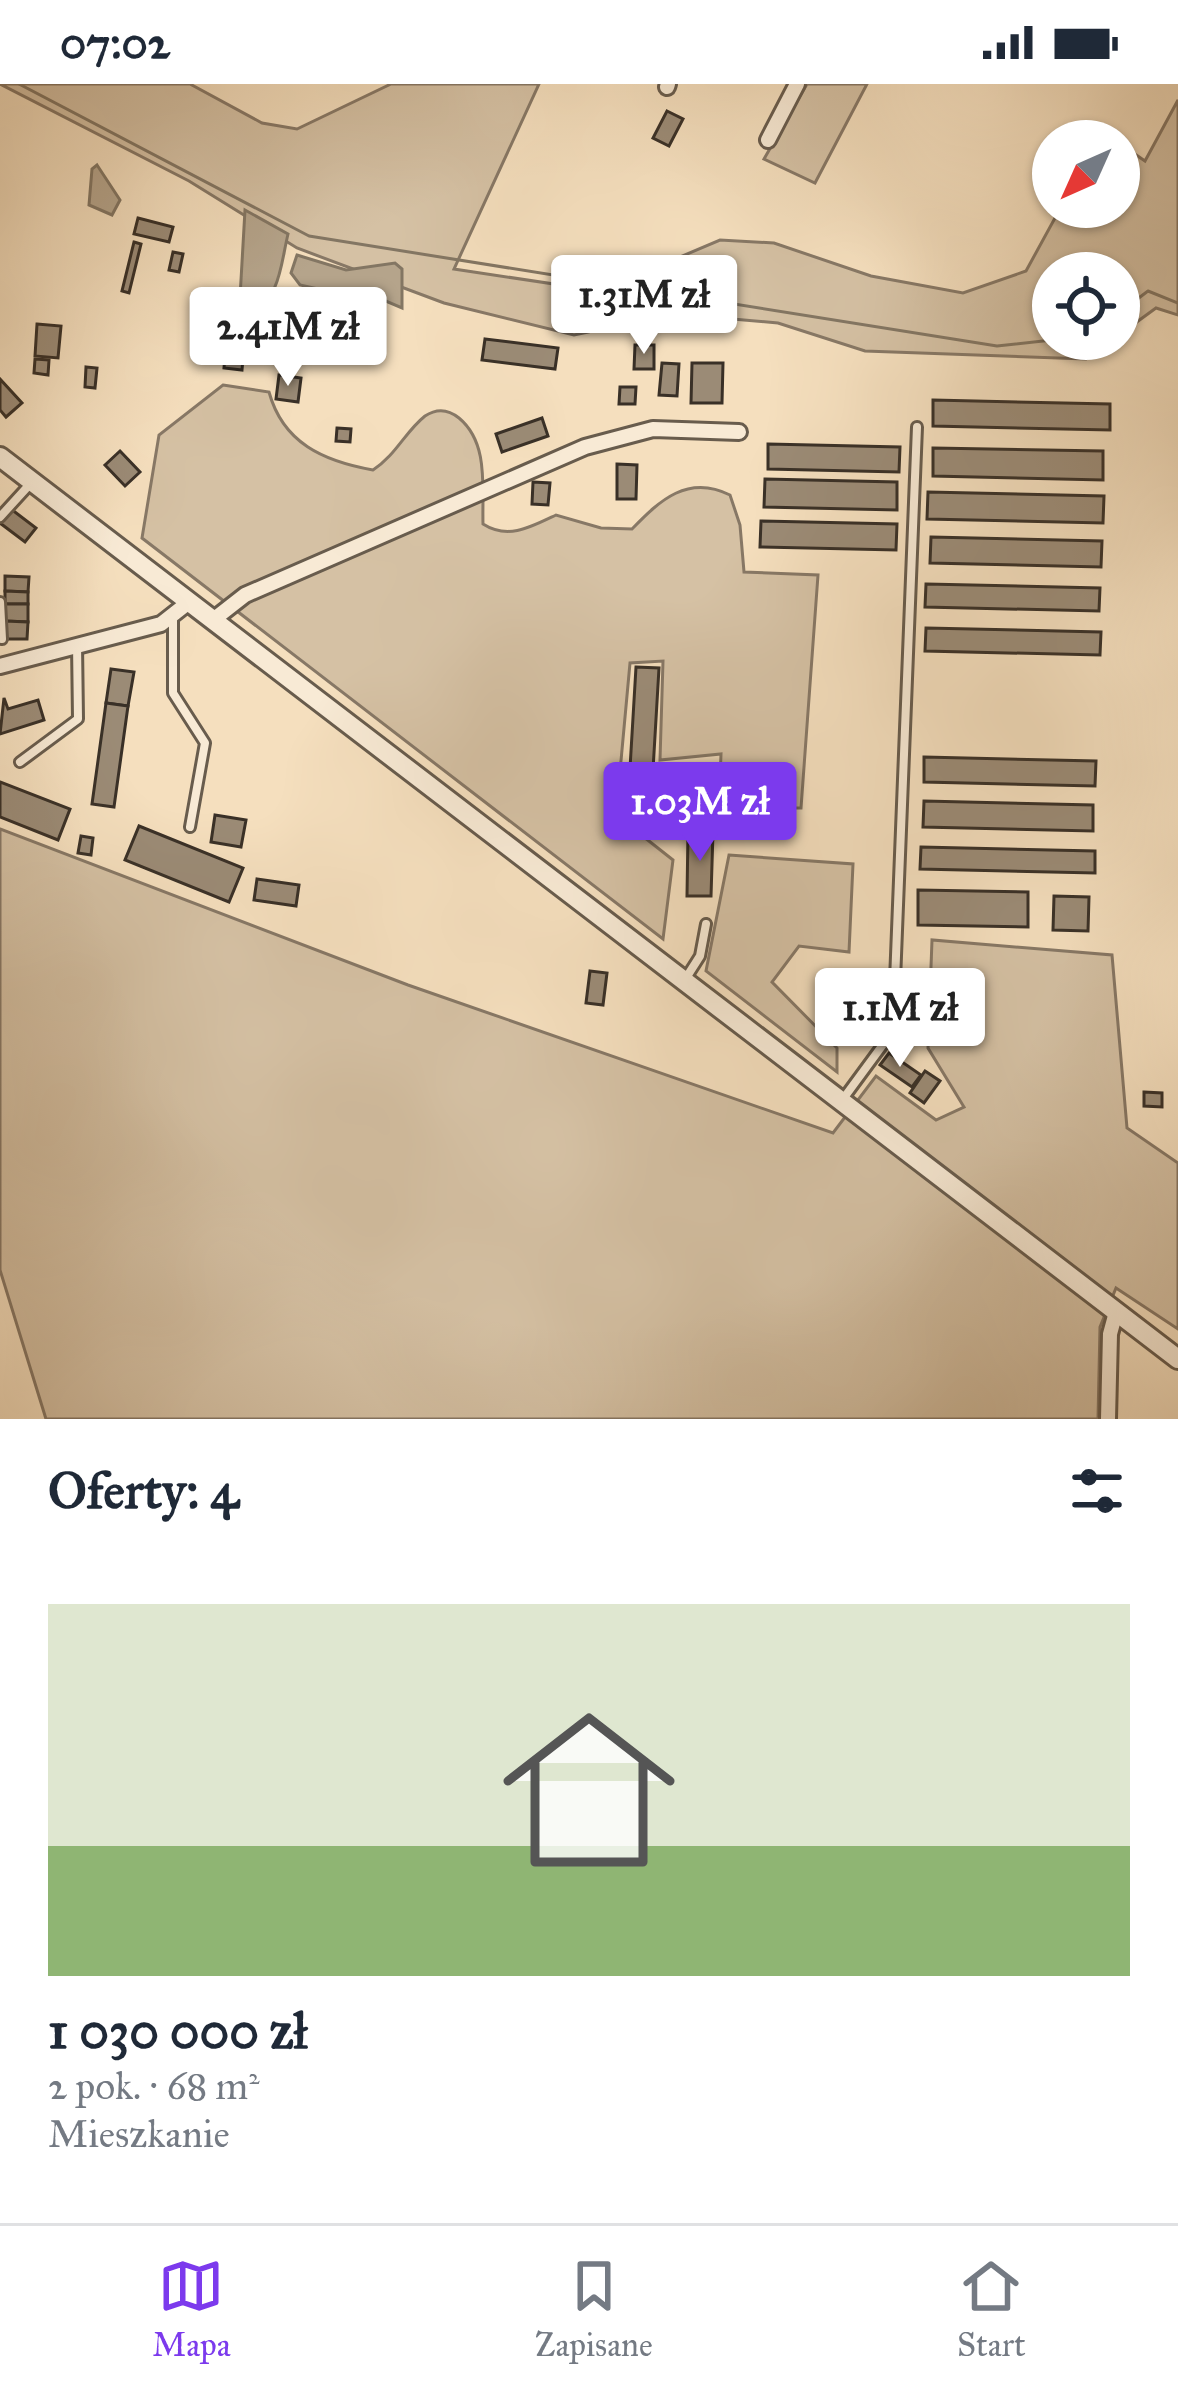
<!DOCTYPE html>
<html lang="pl">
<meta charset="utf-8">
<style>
:root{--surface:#fff;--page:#f2f2f3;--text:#1f2937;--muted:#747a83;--line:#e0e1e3;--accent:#7c3aed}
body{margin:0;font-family:"IM FELL Great Primer",serif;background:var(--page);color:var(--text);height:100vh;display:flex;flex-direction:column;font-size:45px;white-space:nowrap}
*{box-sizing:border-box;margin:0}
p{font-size:39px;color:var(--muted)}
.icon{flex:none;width:66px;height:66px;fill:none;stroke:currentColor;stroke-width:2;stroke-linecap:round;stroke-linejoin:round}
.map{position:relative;height:1335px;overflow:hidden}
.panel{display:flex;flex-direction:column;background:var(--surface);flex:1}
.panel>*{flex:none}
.needle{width:78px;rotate:225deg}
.tools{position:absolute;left:1032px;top:36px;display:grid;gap:24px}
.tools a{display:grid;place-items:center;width:108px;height:108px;border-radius:50%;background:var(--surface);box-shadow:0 3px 9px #0004;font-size:60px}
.price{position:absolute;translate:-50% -102px;padding:0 27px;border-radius:12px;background:#fff;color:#222;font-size:39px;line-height:78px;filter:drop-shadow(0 3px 6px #0008)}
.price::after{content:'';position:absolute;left:50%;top:72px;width:36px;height:27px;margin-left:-18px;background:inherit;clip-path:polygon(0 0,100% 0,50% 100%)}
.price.selected{background:var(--accent);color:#fff}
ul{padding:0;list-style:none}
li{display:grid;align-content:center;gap:24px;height:636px;padding:0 48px}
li+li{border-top:3px solid var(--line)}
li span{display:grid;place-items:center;height:372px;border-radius:0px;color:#555}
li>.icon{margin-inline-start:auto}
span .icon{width:216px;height:216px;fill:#fffc;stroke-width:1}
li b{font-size:51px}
h2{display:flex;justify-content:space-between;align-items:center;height:144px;padding:0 48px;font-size:51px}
.status{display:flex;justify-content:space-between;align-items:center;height:84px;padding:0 60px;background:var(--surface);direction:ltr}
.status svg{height:33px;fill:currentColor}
.dock{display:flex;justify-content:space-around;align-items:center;height:168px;border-top:3px solid var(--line);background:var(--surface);font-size:33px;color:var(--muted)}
.dock a{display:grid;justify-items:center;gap:6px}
.dock .selected{color:var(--accent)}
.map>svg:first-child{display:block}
.green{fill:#d5c1a4;stroke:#877866;stroke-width:3}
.water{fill:#b5a48b;stroke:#837663;stroke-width:3}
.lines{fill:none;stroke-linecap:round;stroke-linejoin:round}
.stream{stroke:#837663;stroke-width:3}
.building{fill:#9b8b76;stroke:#393027;stroke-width:3}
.service-casing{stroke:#685c4d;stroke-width:14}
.minor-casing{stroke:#685c4d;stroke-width:20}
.tertiary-casing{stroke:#685c4d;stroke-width:24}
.service{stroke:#f8ead5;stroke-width:8}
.minor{stroke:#f8ead5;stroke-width:14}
.tertiary{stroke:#f8ead5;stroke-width:18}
</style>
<div class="status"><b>07:02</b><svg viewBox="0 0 49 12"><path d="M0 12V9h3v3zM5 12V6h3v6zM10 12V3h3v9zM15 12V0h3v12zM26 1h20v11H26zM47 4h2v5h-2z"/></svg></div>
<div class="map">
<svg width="1178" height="1335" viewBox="0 0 1178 1335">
<rect width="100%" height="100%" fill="#f5dfbe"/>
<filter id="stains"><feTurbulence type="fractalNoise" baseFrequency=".00167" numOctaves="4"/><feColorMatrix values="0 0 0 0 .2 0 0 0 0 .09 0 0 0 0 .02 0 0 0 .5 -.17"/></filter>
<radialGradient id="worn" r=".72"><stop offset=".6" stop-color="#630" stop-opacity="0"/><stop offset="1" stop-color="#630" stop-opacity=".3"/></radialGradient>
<g class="green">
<polygon points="0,0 190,0 262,39 297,45 391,0 539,0 454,185 587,205 598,217 600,235 589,248 574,251 444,219 297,164 189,97"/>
<polygon points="807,0 867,0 815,99 764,75"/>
<polygon points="1178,16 1178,231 1156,224 1119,251 1119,189 1053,189 1053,255 1113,255 1086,275 865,267 778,239 641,227 633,193 720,156 774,159 871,192 963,209 1026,187 1061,123 1119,123 1119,59 1145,77"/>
<path d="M223,301L269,308C283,359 323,377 373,386C396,371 405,348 425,332C437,324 448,325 459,334C489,359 482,403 483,440C508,456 531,443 556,431L601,444L632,445C660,416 688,390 730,411L740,441L744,488L818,491L801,724H719L721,670L660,676L663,577L630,579L616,731L673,776L663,855L142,454L159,351Z"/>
<polygon points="0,745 408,901 833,1049 876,992 936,1036 964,1023 928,964 932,856 1112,871 1127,1044 1178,1079 1178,1245 1116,1204 1100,1243 1098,1335 46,1335 0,1186"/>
<polygon points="729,771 853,780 849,868 799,862 772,898 837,964 837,988 706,887"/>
</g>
<g class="water">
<polygon points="97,81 120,116 112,131 89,121 92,85"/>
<path d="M245,126L288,150C280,184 281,211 250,232L239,231Z"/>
<polygon points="297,171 346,186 395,179 402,185 402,224 360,206 327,207 300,201 291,189"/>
</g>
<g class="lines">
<g class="stream">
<polyline points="19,0 309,152 997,262 1061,255"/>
<polyline points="1119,229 1148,207 1178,219"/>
</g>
</g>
<g class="building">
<polygon points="667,27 683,35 669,62 653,54"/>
<polygon points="138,134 173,143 169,158 134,150"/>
<polygon points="134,158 141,160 129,209 122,207"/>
<polygon points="173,168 183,170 179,188 169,186"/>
<polygon points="37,240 61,242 58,274 35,272"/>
<polygon points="485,255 558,264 555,285 482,276"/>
<polygon points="226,259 244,261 242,286 224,284"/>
<polygon points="635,261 654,261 654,285 634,285"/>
<polygon points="35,275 49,276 48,291 34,289"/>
<polygon points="662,279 679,280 677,312 659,311"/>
<polygon points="692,279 723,279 722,319 691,319"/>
<polygon points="86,283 97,284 95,304 85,303"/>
<polygon points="279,291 301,294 298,318 276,315"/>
<polygon points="0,295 22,319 6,333 0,326"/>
<polygon points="620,303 636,303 635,320 619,320"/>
<polygon points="933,316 1110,320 1110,346 933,342"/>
<polygon points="542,334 548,352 502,368 496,350"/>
<polygon points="337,344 351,345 350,358 336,357"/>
<polygon points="768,360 900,363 899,388 768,385"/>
<polygon points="933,364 1103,367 1103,396 933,392"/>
<polygon points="120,367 140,388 125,402 105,381"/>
<polygon points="617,380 637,381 636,415 617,415"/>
<polygon points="765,395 897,398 897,426 764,423"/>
<polygon points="533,398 550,399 548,421 532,420"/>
<polygon points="928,408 1104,412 1103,439 927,435"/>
<polygon points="11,425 36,444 25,458 0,439"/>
<polygon points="761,437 897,440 896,466 760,463"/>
<polygon points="931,453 1102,457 1101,483 930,479"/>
<polygon points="5,492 29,493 28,508 5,507"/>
<polygon points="926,500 1100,504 1099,527 925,523"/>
<polygon points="5,507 28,508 28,520 5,520"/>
<polygon points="5,520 28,520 28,538 5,537"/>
<polygon points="5,537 28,538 27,555 4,555"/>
<polygon points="926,544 1101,548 1100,571 925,567"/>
<polygon points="636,583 659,584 651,720 637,719 636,736 627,735"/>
<polygon points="111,585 134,588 128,622 106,619"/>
<polygon points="4,614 8,625 38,616 44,636 0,650"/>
<polygon points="106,619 128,622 114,723 92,720"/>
<polygon points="924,673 1096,677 1095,702 924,698"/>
<polygon points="694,695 711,695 710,727 694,726"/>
<polygon points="0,698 70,725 58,756 0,733"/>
<polygon points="924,717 1093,721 1093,747 923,743"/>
<polygon points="215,731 246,736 241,763 211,758"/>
<polygon points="139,742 243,784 229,818 125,776"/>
<polygon points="688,748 713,748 711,812 687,812"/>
<polygon points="81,752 93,754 91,771 78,769"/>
<polygon points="921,763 1095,767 1095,789 920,785"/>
<polygon points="257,795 299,801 296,822 254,816"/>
<polygon points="918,806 1028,808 1028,843 918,841"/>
<polygon points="1054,812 1089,813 1088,847 1053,846"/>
<polygon points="590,887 607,889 603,921 586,919"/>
<polygon points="889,969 921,991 912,1003 880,981"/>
<polygon points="925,987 940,997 924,1019 910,1009"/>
<polygon points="1144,1008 1162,1009 1162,1023 1144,1022"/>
</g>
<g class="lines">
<defs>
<g id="service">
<polyline points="0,433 31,399"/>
<polyline points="0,518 2,555"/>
<polyline points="173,534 173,609 205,659 190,743"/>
<polyline points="20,678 78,635 77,560"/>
<polyline points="686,894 700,872 706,840"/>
<polyline points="843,1015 893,947 917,343"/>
</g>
<g id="minor">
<polyline points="667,3 668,0"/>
<polyline points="768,56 797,0"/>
<polyline points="213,536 245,511 585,363 653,345 739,348"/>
<polyline points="0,582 161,540 189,518"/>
<polyline points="1108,1335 1110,1250 1116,1228"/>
</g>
<polyline id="tertiary" points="0,373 1178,1275"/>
</defs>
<use href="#service" class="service-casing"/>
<use href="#minor" class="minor-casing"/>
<use href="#tertiary" class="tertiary-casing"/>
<use href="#service" class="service"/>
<use href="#minor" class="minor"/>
<use href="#tertiary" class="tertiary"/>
</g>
<rect width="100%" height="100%" filter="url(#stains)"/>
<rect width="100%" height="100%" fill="url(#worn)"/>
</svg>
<div class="tools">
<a><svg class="needle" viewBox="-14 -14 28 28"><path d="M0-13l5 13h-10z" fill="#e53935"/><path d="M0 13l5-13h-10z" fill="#747a83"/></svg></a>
<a><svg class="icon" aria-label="locate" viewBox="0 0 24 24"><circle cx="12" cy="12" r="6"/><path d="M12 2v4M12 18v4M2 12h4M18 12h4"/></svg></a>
</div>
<b class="price" style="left:644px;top:273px">1.31M zł</b>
<b class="price" style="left:288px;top:305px">2.41M zł</b>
<b class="price selected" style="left:700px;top:780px">1.03M zł</b>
<b class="price" style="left:900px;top:986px">1.1M zł</b>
</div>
<section class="panel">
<h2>Oferty: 4<svg class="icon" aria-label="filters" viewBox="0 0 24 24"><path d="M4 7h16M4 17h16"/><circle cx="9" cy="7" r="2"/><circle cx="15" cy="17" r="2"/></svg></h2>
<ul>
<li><span style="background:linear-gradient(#dfe7d0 65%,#8fb573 0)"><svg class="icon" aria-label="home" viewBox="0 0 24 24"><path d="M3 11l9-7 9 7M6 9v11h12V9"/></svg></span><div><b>1 030 000 zł</b><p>2 pok. · 68 m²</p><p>Mieszkanie</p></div></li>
</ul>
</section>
<nav class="dock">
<a class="selected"><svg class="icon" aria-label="map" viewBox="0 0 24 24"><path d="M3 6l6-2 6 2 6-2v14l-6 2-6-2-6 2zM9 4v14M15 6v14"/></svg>Mapa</a>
<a><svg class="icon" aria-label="saved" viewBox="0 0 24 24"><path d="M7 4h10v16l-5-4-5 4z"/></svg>Zapisane</a>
<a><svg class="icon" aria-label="home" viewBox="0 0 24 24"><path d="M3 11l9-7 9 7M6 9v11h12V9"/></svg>Start</a>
</nav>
